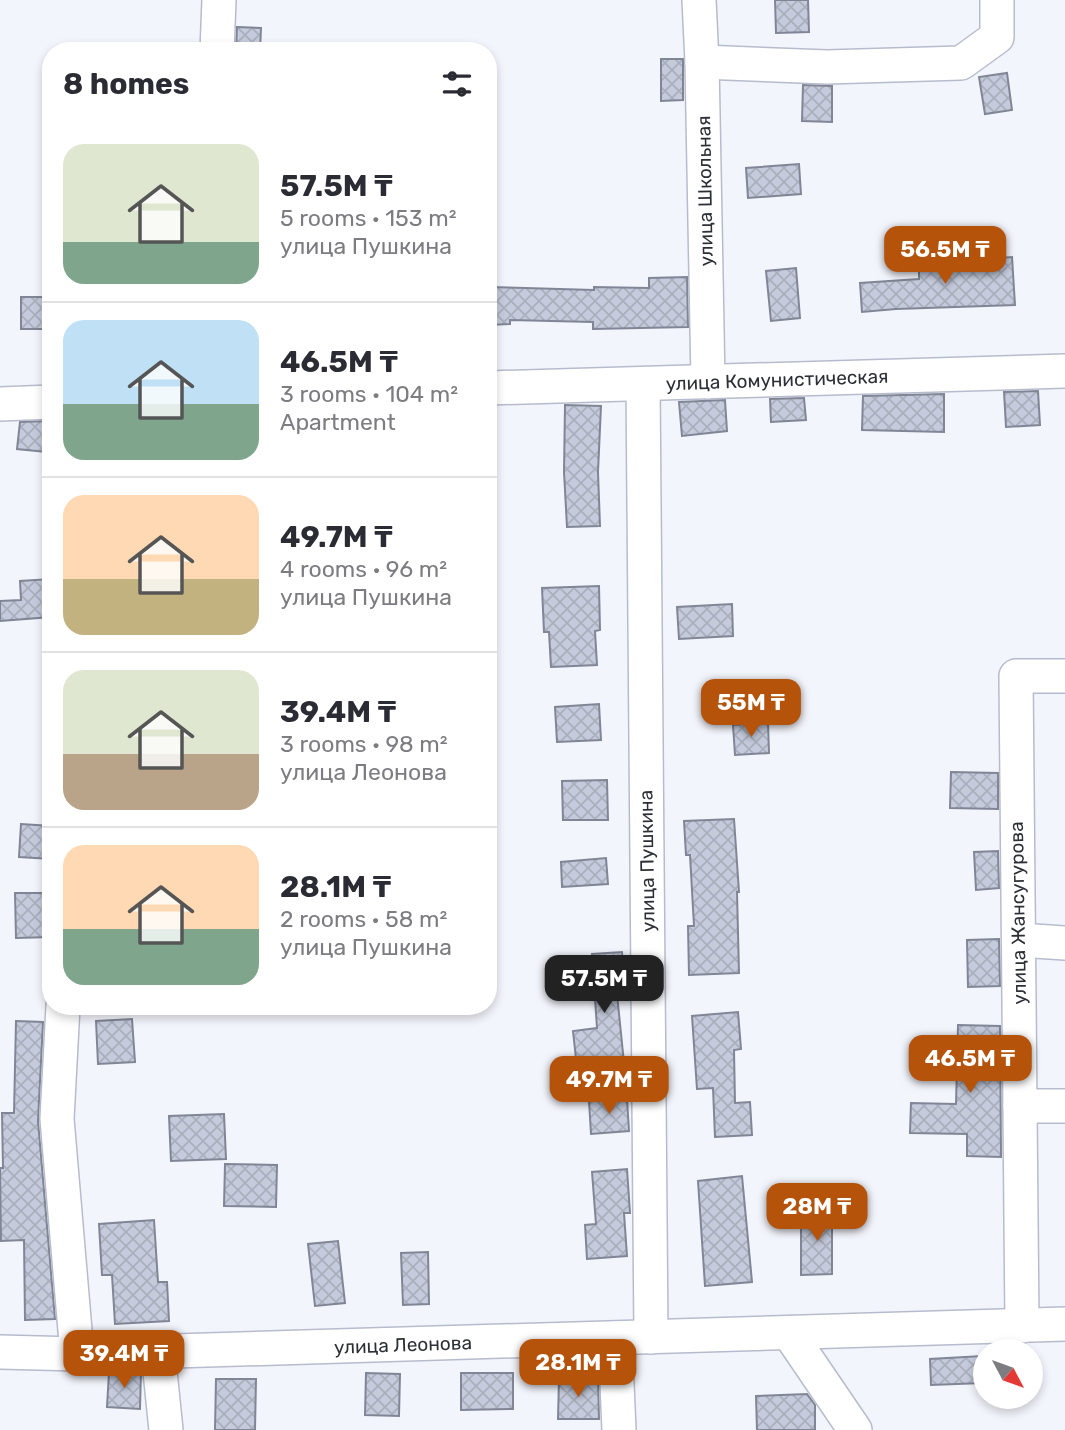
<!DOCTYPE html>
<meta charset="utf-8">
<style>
:root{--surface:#fff;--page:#f2f2f3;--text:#2b2b33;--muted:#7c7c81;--line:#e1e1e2;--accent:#b45309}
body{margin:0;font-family:Rubik,sans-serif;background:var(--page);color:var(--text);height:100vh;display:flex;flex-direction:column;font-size:26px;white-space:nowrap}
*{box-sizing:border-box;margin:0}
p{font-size:23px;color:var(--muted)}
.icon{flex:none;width:38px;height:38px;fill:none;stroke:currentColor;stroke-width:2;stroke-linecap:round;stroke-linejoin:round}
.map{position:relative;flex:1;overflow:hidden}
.drawer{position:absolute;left:42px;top:42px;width:455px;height:973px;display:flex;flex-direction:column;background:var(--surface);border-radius:28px;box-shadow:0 4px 10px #0003}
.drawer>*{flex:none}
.needle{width:46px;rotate:131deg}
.fabs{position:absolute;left:973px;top:1339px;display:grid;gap:14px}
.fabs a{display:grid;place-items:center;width:70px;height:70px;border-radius:50%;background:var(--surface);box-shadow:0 4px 10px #0003;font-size:35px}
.price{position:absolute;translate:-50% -60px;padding:0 16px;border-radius:14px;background:var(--accent);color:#fff;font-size:23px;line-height:46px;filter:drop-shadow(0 2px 4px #0008)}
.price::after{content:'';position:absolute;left:50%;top:42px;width:21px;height:16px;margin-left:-10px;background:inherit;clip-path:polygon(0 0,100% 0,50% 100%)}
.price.on{background:#222;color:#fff}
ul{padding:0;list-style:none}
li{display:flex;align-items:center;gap:21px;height:175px;padding:0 21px}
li+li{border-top:2px solid var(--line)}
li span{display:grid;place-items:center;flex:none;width:196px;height:140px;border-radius:21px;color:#555}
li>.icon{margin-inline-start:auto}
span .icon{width:84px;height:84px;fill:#fffc;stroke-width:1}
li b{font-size:30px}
h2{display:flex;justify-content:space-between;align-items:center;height:84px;padding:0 21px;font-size:30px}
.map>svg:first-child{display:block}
.building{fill:url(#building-cross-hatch);stroke:#818696;stroke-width:2}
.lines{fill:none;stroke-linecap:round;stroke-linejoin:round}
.minor-casing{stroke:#b7bccd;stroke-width:36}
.minor{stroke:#fff;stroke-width:33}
.labels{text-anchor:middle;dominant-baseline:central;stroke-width:6;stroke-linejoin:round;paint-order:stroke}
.street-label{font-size:19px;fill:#2d2f36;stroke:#fff}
</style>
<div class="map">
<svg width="1065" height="1430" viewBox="0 0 1065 1430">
<defs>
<pattern id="building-cross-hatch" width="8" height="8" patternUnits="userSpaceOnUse" patternTransform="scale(1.75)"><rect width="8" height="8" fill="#c5cbdc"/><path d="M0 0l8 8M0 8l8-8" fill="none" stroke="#aaafbd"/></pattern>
</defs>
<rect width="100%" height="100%" fill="#f3f5fc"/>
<g class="building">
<polygon points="775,0 808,0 809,32 776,33"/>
<polygon points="237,27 261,28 260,51 236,51"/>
<polygon points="661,59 683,59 683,100 661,101"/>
<polygon points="1007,73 1012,110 985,114 979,77"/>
<polygon points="803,85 832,86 832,122 802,121"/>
<polygon points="799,164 801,194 748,198 746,168"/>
<polygon points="958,257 959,261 1012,257 1015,305 896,309 862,312 860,283 919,279 919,259"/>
<polygon points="796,268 800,318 771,321 766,271"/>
<polygon points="687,277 688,327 593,329 593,322 510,320 510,324 488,325 488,287 594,290 594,287 649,288 649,278"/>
<rect x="21" y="297" width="30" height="32"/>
<polygon points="1038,391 1040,425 1006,427 1004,392"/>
<polygon points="944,394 944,432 862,430 863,396"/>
<polygon points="804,398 806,420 771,422 770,399"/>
<polygon points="725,400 727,431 682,436 679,402"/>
<polygon points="565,405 601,406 598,472 600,526 567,527 564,472"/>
<polygon points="49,421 46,452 17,449 20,422"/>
<polygon points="51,579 51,617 0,621 0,601 21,600 20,581"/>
<polygon points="599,586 600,630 595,631 597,665 551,667 549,632 544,632 542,588"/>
<polygon points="732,604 733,636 679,639 677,607"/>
<polygon points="599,704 601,740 557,742 555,707"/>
<polygon points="768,722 769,753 735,755 733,725"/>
<polygon points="951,772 998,773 998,809 950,808"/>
<polygon points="607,780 608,820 563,820 562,781"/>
<polygon points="734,819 739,892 737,892 739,973 689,975 688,926 694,926 690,855 686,855 684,821"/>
<polygon points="21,824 51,826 51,859 19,857"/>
<polygon points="998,851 999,888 976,890 974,852"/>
<polygon points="606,858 608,884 562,887 561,862"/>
<polygon points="15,893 51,893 51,937 16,938"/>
<polygon points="999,939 1000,986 968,987 967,940"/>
<polygon points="622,952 625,993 617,994 624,1063 577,1068 573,1031 597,1028 592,954"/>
<polygon points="738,1012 741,1049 734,1050 735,1103 750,1102 752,1135 715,1137 713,1088 697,1089 692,1016"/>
<polygon points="132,1019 135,1062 98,1064 96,1021"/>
<polygon points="16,1021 43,1022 38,1121 55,1319 25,1320 24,1240 1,1241 0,1168 3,1168 2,1113 14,1113"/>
<polygon points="958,1025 1000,1026 1001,1157 967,1156 967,1134 910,1133 911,1103 956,1104"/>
<polygon points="627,1099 629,1131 591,1134 589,1101"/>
<polygon points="224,1114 226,1159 171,1161 169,1116"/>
<polygon points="225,1164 277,1165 276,1207 224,1206"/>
<polygon points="627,1169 630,1213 624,1213 627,1256 587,1259 585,1225 596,1224 592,1172"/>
<polygon points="742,1176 752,1282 705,1286 698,1181"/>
<polygon points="832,1211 832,1274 801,1275 801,1212"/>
<polygon points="154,1220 158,1282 167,1282 169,1321 115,1324 112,1275 102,1275 99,1224"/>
<polygon points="338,1241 345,1303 315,1306 308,1244"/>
<polygon points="428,1252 429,1304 403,1305 401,1253"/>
<polygon points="982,1356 983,1383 931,1385 930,1359"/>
<polygon points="141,1371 140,1409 107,1407 109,1372"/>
<polygon points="366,1373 400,1374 399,1416 365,1415"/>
<polygon points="461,1373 513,1373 513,1409 461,1410"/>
<polygon points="216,1379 256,1379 255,1430 215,1430"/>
<polygon points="559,1379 598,1379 599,1419 558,1419"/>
<polygon points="807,1394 815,1405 815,1430 757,1430 756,1396"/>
</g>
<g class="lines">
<defs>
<g id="minor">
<polyline points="699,0 702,62 708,382"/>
<polyline points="217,51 219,0"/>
<polyline points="702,62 827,67 961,63 997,37 997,0"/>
<polyline points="643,384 651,1337"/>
<polyline points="488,388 1065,371"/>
<polyline points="0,404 51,402"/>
<polyline points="1019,940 1065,943"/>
<polyline points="63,1006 57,1119 77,1354"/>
<polyline points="1020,1106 1065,1106"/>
<polyline points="1022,1326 1016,676 1065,676"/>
<polyline points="789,1333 855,1430"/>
<polyline points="615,1338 619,1430"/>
<polyline points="0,1352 77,1354 1065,1324"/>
<polyline points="158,1352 166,1430"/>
</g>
</defs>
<use href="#minor" class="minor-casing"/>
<use href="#minor" class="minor"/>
</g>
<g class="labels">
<g class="street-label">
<text transform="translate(705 191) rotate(-91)">улица Школьная</text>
<text transform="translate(777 380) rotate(-2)">улица Комунистическая</text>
<text transform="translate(647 861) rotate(-91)">улица Пушкина</text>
<text transform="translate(1018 913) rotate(-91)">улица Жансугурова</text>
<text transform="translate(403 1345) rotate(-2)">улица Леонова</text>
</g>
</g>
</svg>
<div class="fabs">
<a><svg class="needle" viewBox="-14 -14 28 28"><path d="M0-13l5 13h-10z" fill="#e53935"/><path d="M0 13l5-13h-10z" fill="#7c7c81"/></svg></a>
</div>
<b class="price" style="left:945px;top:286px">56.5M ₸</b>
<b class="price" style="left:751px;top:739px">55M ₸</b>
<b class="price on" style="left:604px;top:1015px">57.5M ₸</b>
<b class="price" style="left:970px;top:1095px">46.5M ₸</b>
<b class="price" style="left:609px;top:1116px">49.7M ₸</b>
<b class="price" style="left:817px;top:1243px">28M ₸</b>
<b class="price" style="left:124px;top:1390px">39.4M ₸</b>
<b class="price" style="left:578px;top:1399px">28.1M ₸</b>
<section class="drawer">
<h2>8 homes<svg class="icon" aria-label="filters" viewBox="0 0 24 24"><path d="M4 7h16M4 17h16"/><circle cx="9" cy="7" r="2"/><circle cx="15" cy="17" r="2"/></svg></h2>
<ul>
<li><span style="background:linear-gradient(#dfe7d0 70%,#7fa58c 0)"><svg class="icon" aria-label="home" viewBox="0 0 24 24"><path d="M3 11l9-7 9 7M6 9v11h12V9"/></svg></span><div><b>57.5M ₸</b><p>5 rooms · 153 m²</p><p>улица Пушкина</p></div></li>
<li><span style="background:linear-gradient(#bfe0f5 60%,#7fa58c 0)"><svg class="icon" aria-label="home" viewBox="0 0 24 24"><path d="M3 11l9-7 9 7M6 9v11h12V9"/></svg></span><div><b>46.5M ₸</b><p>3 rooms · 104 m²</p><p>Apartment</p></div></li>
<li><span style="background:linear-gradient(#ffd9b3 60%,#c2b280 0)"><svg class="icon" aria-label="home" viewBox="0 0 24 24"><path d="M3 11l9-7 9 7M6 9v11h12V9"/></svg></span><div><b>49.7M ₸</b><p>4 rooms · 96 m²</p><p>улица Пушкина</p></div></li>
<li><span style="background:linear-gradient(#dfe7d0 60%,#b9a48a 0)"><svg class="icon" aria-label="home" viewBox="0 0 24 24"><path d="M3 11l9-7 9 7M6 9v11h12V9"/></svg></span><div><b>39.4M ₸</b><p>3 rooms · 98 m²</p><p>улица Леонова</p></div></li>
<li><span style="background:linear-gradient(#ffd9b3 60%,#7fa58c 0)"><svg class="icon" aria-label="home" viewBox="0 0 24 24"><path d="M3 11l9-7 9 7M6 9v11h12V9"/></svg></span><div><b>28.1M ₸</b><p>2 rooms · 58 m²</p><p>улица Пушкина</p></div></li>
</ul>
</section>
</div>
